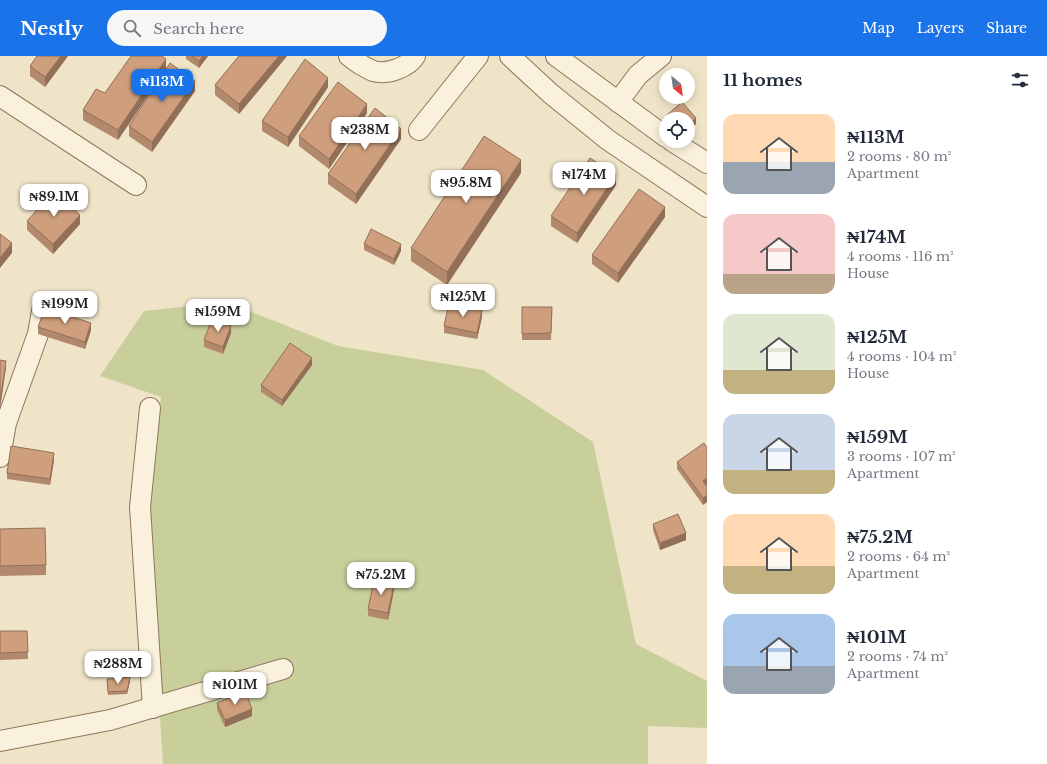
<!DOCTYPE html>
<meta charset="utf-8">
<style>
:root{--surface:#fff;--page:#f6f6f7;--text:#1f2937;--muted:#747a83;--accent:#1a73e8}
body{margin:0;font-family:"Libre Baskerville",serif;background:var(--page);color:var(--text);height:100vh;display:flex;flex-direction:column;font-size:15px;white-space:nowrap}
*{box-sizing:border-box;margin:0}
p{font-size:13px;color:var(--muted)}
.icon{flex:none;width:22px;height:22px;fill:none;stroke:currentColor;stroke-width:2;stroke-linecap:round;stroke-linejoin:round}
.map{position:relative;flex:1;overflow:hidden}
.details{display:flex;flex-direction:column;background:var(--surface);width:340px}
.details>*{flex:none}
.needle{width:26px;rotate:151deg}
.tools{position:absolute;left:659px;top:12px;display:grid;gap:8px}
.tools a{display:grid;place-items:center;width:36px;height:36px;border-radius:50%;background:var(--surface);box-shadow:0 2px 10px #0003;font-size:20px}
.price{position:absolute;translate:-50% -34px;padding:0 9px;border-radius:8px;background:#fff;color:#222;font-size:13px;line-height:26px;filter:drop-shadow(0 1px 2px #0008)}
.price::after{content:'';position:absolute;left:50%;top:24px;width:12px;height:9px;margin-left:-6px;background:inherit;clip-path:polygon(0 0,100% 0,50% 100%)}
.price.on{background:var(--accent);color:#fff}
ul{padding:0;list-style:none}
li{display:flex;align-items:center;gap:12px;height:100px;padding:0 16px}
li span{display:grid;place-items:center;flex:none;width:112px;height:80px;border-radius:12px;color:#555}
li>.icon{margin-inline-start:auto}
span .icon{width:48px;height:48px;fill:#fffc;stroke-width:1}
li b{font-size:17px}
h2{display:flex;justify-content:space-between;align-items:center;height:48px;padding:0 16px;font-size:17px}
header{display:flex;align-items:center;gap:24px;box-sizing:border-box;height:56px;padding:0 20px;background:var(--accent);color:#fff}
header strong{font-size:19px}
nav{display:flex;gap:22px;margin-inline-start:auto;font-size:14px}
.search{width:280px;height:36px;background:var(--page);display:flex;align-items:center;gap:10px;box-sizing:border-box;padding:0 14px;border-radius:22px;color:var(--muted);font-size:15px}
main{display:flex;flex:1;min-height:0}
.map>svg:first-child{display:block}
.green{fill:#c9cf9b}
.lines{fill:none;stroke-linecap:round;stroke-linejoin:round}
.minor-casing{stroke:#8d765c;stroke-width:22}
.minor{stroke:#faf1dc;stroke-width:20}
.wall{fill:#b2896c}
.shaded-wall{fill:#916f58}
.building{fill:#cf9f7d;stroke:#916f58}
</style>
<header>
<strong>Nestly</strong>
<div class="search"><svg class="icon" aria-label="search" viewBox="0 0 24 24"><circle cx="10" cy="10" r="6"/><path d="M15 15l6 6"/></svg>Search here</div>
<nav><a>Map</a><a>Layers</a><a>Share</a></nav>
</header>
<main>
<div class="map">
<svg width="707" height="708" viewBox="0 0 707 708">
<rect width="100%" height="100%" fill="#f0e4c8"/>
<polygon class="green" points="226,246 338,290 483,314 593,386 636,588 707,625 707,672 648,670 648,708 163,708 146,448 161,341 100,320 144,255"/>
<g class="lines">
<defs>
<g id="minor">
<path d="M349,0C356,6 364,11 373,15C386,19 408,12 415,0"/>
<polyline points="510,0 550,37 608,84 707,151"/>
<polyline points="556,0 666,81"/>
<polyline points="0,40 136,129"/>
<polyline points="618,46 638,19 661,0"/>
<polyline points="419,74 478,0"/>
<polyline points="672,85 707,107"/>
<polyline points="150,352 140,451 153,652"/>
<polyline points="0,401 6,367 38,278 42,255"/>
<polyline points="0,685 110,664 283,613"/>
</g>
</defs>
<use href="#minor" class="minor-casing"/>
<use href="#minor" class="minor"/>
</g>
<g class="wall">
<polygon points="37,0 68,0 45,31 30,20 30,10"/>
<polygon points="186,0 208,0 199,12 186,3"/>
<polygon points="239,0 287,0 239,58 215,39 215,29"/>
<polygon points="166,13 118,84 83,64 83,54 105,37"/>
<polygon points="328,31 288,91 262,75 262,65"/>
<polygon points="195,35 152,96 129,80 129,70"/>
<polygon points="367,57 329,113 299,90 299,80"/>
<polygon points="401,83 356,148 328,128 328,118"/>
<polygon points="521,117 447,229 411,205 411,192"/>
<polygon points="616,129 577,187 551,170 551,160"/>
<polygon points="665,161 618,227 592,208 592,199"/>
<polygon points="27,165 80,168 53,198 27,174"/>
<polygon points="364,188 401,195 394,209 364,194"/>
<polygon points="522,251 552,251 551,284 522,284"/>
<polygon points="482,261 477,283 444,277 444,270"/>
<polygon points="38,271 91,274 85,293 38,278"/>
<polygon points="231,277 223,298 204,291 204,284"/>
<polygon points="312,309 282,350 261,336 261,329"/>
<polygon points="54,404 50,429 7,423 7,417"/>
<polygon points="677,406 706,430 703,449 677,413"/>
<polygon points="653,468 686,484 660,494 653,474"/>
<polygon points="0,473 46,509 46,519 0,520"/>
<polygon points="394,534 388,564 368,560 368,553"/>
<polygon points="0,575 27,575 28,603 0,604"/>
<polygon points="107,623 130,625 127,638 108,639"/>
<polygon points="217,647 252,660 225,671 217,654"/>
</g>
<g class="shaded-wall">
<polygon points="61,0 68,0 45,31 45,21"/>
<polygon points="203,0 208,0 199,12 199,5"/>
<polygon points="279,0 287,0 239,58 239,48"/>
<polygon points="166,3 166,13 118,84 118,74"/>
<polygon points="328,22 328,31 288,91 288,81"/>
<polygon points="195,25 195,35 152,96 152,86"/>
<polygon points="367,48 367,57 329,113 329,103"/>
<polygon points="696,62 696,68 688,76 688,69"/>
<polygon points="401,73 401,83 356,148 356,138"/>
<polygon points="521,104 521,117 447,229 447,216"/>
<polygon points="616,119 616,129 577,187 577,177"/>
<polygon points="665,151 665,161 618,227 618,217"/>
<polygon points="80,159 80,168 53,198 53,188"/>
<polygon points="12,187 12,197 0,212 0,202"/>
<polygon points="401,188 401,195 394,209 394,203"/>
<polygon points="482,254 482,261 477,283 477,277"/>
<polygon points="91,267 91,274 85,293 85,286"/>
<polygon points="231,270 231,277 223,298 223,291"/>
<polygon points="312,302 312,309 282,350 282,344"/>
<polygon points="6,305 6,312 0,353 0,346"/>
<polygon points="54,397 54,404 50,429 50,423"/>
<polygon points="707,422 707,429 703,432 703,425"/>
<polygon points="707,439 707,446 703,449 703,442"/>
<polygon points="686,477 686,484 660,494 660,487"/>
<polygon points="394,528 394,534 388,564 388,557"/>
<polygon points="130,621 130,625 127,638 127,635"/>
<polygon points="252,653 252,660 225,671 225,664"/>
</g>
<g class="building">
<polygon points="37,0 61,0 45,21 30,10"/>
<polygon points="131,0 162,0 166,3 118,74 83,54 96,33 105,37"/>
<polygon points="192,0 203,0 199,5"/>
<polygon points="239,0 279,0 239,48 215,29"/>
<polygon points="305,3 328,22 288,81 262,65"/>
<polygon points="170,7 195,25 152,86 129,70"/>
<polygon points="338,26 367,48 329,103 299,80"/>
<polygon points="682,46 696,62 688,69 688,63 670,63 667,59"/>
<polygon points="375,52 401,73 356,138 328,118"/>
<polygon points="484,80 521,104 447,216 411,192"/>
<polygon points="590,102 616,119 577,177 551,160"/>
<polygon points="639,133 665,151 618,217 592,199"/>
<polygon points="54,135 80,159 53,188 27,165"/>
<polygon points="371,173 401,188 394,203 364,188"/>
<polygon points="0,178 12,187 0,202"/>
<polygon points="449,247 482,254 477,277 444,270"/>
<polygon points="522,251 552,251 551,277 522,278"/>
<polygon points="45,252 91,267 85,286 38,271"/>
<polygon points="212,263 231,270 223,291 204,284"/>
<polygon points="290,287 312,302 282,344 261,329"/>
<polygon points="0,304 6,305 0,346"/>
<polygon points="704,387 707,392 707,422 703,425 707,431 707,439 703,442 677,406"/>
<polygon points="11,390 54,397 50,423 7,417"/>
<polygon points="678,458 686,477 660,487 653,468"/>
<polygon points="45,472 46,509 0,510 0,473"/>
<polygon points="374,524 394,528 388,557 368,553"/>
<polygon points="0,575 27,575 28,596 0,597"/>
<polygon points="130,621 127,635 108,636 107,623"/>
<polygon points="245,635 252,653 225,664 217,647"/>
</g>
</svg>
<div class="tools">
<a><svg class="needle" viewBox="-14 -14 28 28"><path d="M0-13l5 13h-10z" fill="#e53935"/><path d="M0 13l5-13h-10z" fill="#747a83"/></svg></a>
<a><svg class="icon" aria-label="locate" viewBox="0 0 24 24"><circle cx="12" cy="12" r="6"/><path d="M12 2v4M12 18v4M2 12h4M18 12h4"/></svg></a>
</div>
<b class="price on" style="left:162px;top:47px">₦113M</b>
<b class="price" style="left:365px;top:95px">₦238M</b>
<b class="price" style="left:584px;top:140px">₦174M</b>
<b class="price" style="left:466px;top:148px">₦95.8M</b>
<b class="price" style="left:54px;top:162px">₦89.1M</b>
<b class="price" style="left:463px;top:262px">₦125M</b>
<b class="price" style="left:65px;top:269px">₦199M</b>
<b class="price" style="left:218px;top:277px">₦159M</b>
<b class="price" style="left:381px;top:540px">₦75.2M</b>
<b class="price" style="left:118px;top:629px">₦288M</b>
<b class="price" style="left:235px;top:650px">₦101M</b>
</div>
<section class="details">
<h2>11 homes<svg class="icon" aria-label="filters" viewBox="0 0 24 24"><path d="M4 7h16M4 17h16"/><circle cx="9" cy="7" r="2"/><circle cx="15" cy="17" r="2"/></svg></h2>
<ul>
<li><span style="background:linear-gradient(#ffd9b3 60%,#9aa5b1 0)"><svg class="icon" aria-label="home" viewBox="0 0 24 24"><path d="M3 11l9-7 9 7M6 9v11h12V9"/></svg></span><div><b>₦113M</b><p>2 rooms · 80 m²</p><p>Apartment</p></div></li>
<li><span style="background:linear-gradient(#f6c9c9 75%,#b9a48a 0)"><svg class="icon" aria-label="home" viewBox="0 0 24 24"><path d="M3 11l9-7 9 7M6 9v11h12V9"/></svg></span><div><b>₦174M</b><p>4 rooms · 116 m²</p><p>House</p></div></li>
<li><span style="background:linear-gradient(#dfe7d0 70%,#c2b280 0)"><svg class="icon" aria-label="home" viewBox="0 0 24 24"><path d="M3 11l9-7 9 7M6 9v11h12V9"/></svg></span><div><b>₦125M</b><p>4 rooms · 104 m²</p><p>House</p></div></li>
<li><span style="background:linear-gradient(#c9d6e8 70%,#c2b280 0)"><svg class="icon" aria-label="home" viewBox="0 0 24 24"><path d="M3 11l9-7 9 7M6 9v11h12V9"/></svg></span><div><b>₦159M</b><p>3 rooms · 107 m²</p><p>Apartment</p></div></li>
<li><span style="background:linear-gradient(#ffd9b3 65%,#c2b280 0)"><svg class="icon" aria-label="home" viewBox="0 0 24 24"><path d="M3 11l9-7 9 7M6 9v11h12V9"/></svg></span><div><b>₦75.2M</b><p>2 rooms · 64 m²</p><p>Apartment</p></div></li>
<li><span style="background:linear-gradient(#a9c7e8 65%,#9aa5b1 0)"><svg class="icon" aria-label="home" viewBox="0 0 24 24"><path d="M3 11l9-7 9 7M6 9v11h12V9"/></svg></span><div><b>₦101M</b><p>2 rooms · 74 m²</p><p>Apartment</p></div></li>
</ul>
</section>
</main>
